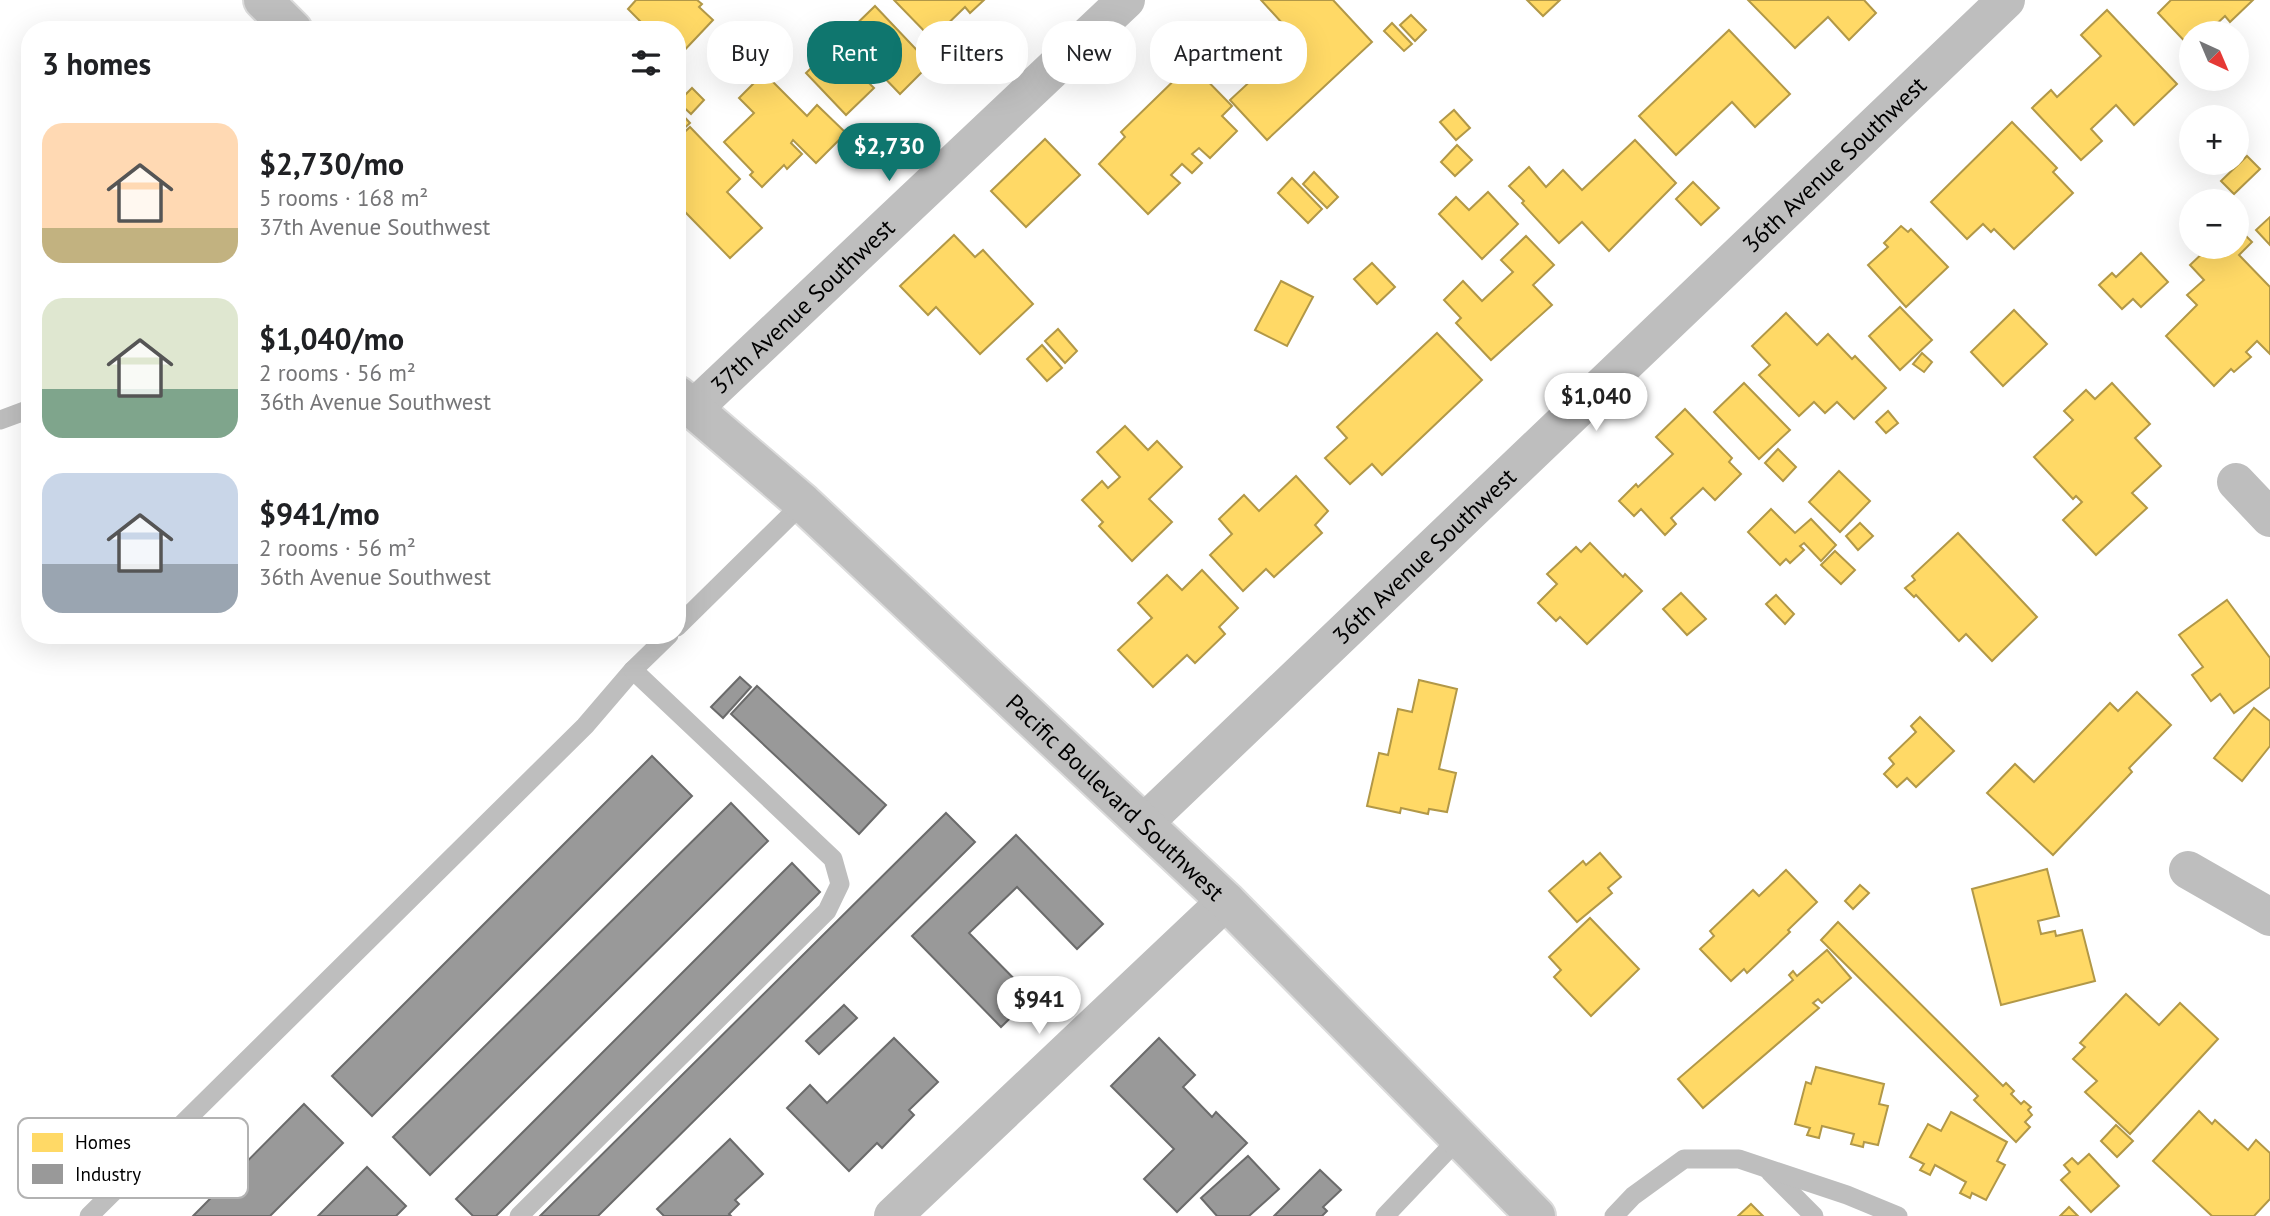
<!DOCTYPE html>
<meta charset="utf-8">
<style>
:root{--surface:#fff;--page:#f2f2f2;--text:#202124;--muted:#757577;--accent:#0f766e}
body{margin:0;font-family:"PT Sans",sans-serif;background:var(--page);color:var(--text);height:100vh;display:flex;flex-direction:column;font-size:26px;white-space:nowrap}
*{box-sizing:border-box;margin:0}
p{font-size:23px;color:var(--muted)}
.icon{flex:none;width:38px;height:38px;fill:none;stroke:currentColor;stroke-width:2;stroke-linecap:round;stroke-linejoin:round}
.map{position:relative;flex:1;overflow:hidden}
.side{position:absolute;left:21px;top:21px;width:665px;height:623px;display:flex;flex-direction:column;background:var(--surface);border-radius:28px;box-shadow:0 7px 28px #0002}
.side>*{flex:none}
.guide{position:absolute;left:707px;top:21px;width:665px;height:63px;display:flex;gap:14px}
.needle{width:46px;rotate:136deg}
.buttons{position:absolute;left:2179px;top:21px;display:grid;gap:14px}
.buttons a{display:grid;place-items:center;width:70px;height:70px;border-radius:50%;background:var(--surface);box-shadow:0 7px 28px #0002;font-size:35px}
.price{position:absolute;translate:-50% -60px;padding:0 16px;border-radius:24px;background:#fff;color:#222;font-size:23px;line-height:46px;filter:drop-shadow(0 2px 4px #0008)}
.price::after{content:'';position:absolute;left:50%;top:42px;width:21px;height:16px;margin-left:-10px;background:inherit;clip-path:polygon(0 0,100% 0,50% 100%)}
.price.selected{background:var(--accent);color:#fff}
ul{padding:0;list-style:none}
li{display:flex;align-items:center;gap:21px;height:175px;padding:0 21px}
li span{display:grid;place-items:center;flex:none;width:196px;height:140px;border-radius:21px;color:#555}
li>.icon{margin-inline-start:auto}
span .icon{width:84px;height:84px;fill:#fffc;stroke-width:1}
li b{font-size:30px}
h2{display:flex;justify-content:space-between;align-items:center;height:84px;padding:0 21px;font-size:30px}
.chip{padding:0 24px;border-radius:28px;background:var(--surface);box-shadow:0 7px 28px #0002;font-size:24px;line-height:63px}
.chip.selected{background:var(--accent);color:#fff}
.map>svg:first-child{display:block}
.homes{fill:#ffd966;stroke:#b29847;stroke-width:2}
.industry{fill:#999;stroke:#6b6b6b;stroke-width:2}
.lines{fill:none;stroke-linecap:round;stroke-linejoin:round}
.primary-casing{stroke:#dbdbdb;stroke-width:42}
.lane{stroke:#bebebe;stroke-width:19}
.street{stroke:#bebebe;stroke-width:38}
.primary{stroke:#bebebe;stroke-width:38}
.labels{text-anchor:middle;dominant-baseline:central;stroke-width:7;stroke-linejoin:round;paint-order:stroke}
.street-label{font-size:24px;fill:#000;stroke:#fff}
.key{fill:#fff;stroke:#b2b2b2;stroke-width:2}
.key-label{font-size:19px;fill:#000}
</style>
<div class="map">
<svg width="2270" height="1216" viewBox="0 0 2270 1216">
<rect width="100%" height="100%" fill="#fff"/>
<g class="homes">
<polygon points="636,0 697,0 702,4 699,7 713,20 678,57 677,30 644,30 645,26 628,9"/>
<polygon points="894,0 984,0 970,13 965,7 932,39"/>
<polygon points="1261,0 1333,0 1372,42 1267,140 1230,100 1270,63 1267,59 1293,35"/>
<polygon points="1527,0 1560,0 1543,16"/>
<polygon points="1748,0 1864,0 1876,13 1849,40 1828,17 1795,48"/>
<polygon points="2171,0 2253,0 2230,22 2225,16 2207,33 2191,33 2191,48 2158,13"/>
<polygon points="875,6 930,64 900,94 875,68 864,78 874,88 846,115 806,73"/>
<polygon points="2107,10 2177,84 2134,125 2116,105 2091,129 2102,141 2081,160 2032,108 2051,90 2057,97 2101,56 2081,35"/>
<polygon points="1411,15 1426,30 1415,41 1400,25"/>
<polygon points="1392,23 1412,44 1404,51 1384,31"/>
<polygon points="1729,30 1790,94 1755,127 1732,102 1676,155 1639,116"/>
<polygon points="1191,64 1232,106 1222,116 1237,131 1210,158 1199,148 1192,154 1202,163 1192,173 1182,164 1171,175 1180,183 1148,214 1099,164 1125,137 1121,132"/>
<polygon points="764,73 807,116 817,105 846,133 816,163 793,140 791,143 802,154 787,169 784,165 762,187 750,175 753,172 724,142 754,113 739,98"/>
<polygon points="692,88 704,100 691,114 678,102"/>
<polygon points="677,109 690,123 679,133 677,132"/>
<polygon points="1454,110 1470,128 1456,140 1440,122"/>
<polygon points="2012,122 2057,168 2053,172 2073,193 2014,249 1994,229 1991,232 1983,224 1967,239 1931,202"/>
<polygon points="690,127 740,179 727,192 762,228 730,258 686,213 677,221 677,139"/>
<polygon points="1045,139 1080,175 1026,227 991,191"/>
<polygon points="1635,140 1676,183 1609,251 1582,222 1559,243 1522,203 1524,201 1509,186 1529,167 1546,187 1563,170 1582,190"/>
<polygon points="1457,145 1472,160 1455,176 1441,162"/>
<polygon points="2247,156 2260,169 2234,194 2221,181"/>
<polygon points="1314,172 1338,197 1327,208 1303,184"/>
<polygon points="1292,178 1322,209 1308,223 1278,193"/>
<polygon points="1693,182 1719,208 1701,225 1676,199"/>
<polygon points="1488,192 1518,224 1482,259 1439,214 1456,197 1469,210"/>
<polygon points="2270,217 2270,245 2256,230"/>
<polygon points="1901,226 1908,232 1911,229 1948,267 1906,307 1868,265 1888,247 1884,243"/>
<polygon points="2241,231 2252,242 2239,255 2270,287 2270,354 2257,341 2246,352 2251,357 2234,372 2231,369 2214,386 2166,336 2197,305 2187,295 2204,280 2190,265 2208,248 2213,253 2220,247 2236,247 2236,236"/>
<polygon points="954,235 975,257 983,250 1033,304 980,354 936,307 928,315 900,286"/>
<polygon points="1526,236 1554,265 1533,285 1552,305 1491,360 1456,323 1461,318 1444,300 1463,281 1482,301 1513,272 1501,260"/>
<polygon points="2141,253 2168,282 2141,307 2133,299 2122,309 2099,285 2112,273 2116,277"/>
<polygon points="1372,263 1395,287 1377,304 1354,279"/>
<polygon points="1281,281 1313,297 1287,346 1255,330"/>
<polygon points="1900,307 1932,340 1900,370 1869,336"/>
<polygon points="2014,310 2047,344 2003,386 1971,352"/>
<polygon points="1786,313 1817,345 1828,334 1852,359 1855,356 1886,388 1854,419 1837,402 1825,413 1814,402 1799,416 1759,375 1770,365 1752,346"/>
<polygon points="1058,329 1077,351 1065,363 1045,341"/>
<polygon points="1437,333 1482,380 1382,475 1372,464 1350,484 1325,458 1347,438 1337,427"/>
<polygon points="1042,345 1062,368 1047,381 1027,359"/>
<polygon points="1922,353 1932,362 1924,372 1913,364"/>
<polygon points="1744,383 1790,430 1759,459 1714,412"/>
<polygon points="2112,383 2150,424 2135,438 2161,466 2132,493 2147,508 2096,555 2063,520 2082,502 2076,496 2073,499 2034,457 2073,420 2064,411 2086,390 2095,399"/>
<polygon points="1685,409 1732,458 1729,462 1741,474 1715,500 1703,488 1671,518 1676,524 1665,535 1641,509 1634,516 1619,501 1636,484 1638,487 1673,454 1656,437"/>
<polygon points="1888,411 1898,423 1886,433 1876,422"/>
<polygon points="1125,426 1148,450 1157,441 1182,467 1149,499 1172,522 1132,561 1099,526 1103,522 1082,500 1102,481 1108,488 1120,477 1097,452"/>
<polygon points="1778,449 1796,467 1783,481 1765,463"/>
<polygon points="1839,471 1870,501 1840,532 1809,502"/>
<polygon points="1296,476 1328,511 1315,525 1322,533 1274,577 1266,569 1243,591 1210,555 1232,534 1219,519 1244,495 1259,511"/>
<polygon points="1771,509 1795,533 1811,519 1836,545 1821,561 1804,543 1800,546 1804,550 1790,563 1786,559 1780,565 1748,532"/>
<polygon points="1860,523 1873,536 1858,550 1846,536"/>
<polygon points="1958,533 2037,617 1992,661 1966,634 1959,641 1916,595 1914,597 1905,588 1915,580 1912,576"/>
<polygon points="1590,543 1623,577 1625,574 1642,591 1587,644 1560,617 1556,621 1538,603 1557,584 1547,574 1576,547 1581,552"/>
<polygon points="1835,551 1855,570 1841,584 1821,565"/>
<polygon points="1202,570 1238,608 1219,627 1225,634 1195,663 1187,655 1153,687 1118,650 1152,618 1138,603 1167,575 1182,590"/>
<polygon points="1681,593 1706,619 1687,635 1663,609"/>
<polygon points="1776,595 1794,614 1785,624 1766,604"/>
<polygon points="2227,600 2270,658 2270,687 2234,713 2220,694 2211,701 2192,675 2203,667 2179,635"/>
<polygon points="1419,680 1457,689 1439,769 1456,773 1447,812 1429,809 1428,814 1401,808 1400,813 1367,806 1379,753 1388,755 1398,709 1412,712"/>
<polygon points="2137,692 2171,725 2129,768 2132,772 2053,855 1987,793 2015,764 2034,782 2110,703 2118,711"/>
<polygon points="2254,708 2270,721 2270,746 2242,781 2214,758"/>
<polygon points="1920,717 1954,751 1916,787 1907,778 1897,787 1884,774 1894,764 1889,758 1916,732 1911,726"/>
<polygon points="1600,853 1621,877 1608,888 1612,893 1577,922 1549,891 1583,861 1586,865"/>
<polygon points="2047,869 2059,916 2038,921 2041,934 2055,931 2056,936 2082,930 2095,981 2001,1005 1972,889"/>
<polygon points="1786,870 1817,902 1788,930 1790,932 1747,973 1744,969 1731,981 1700,949 1714,936 1710,931 1753,890 1759,896"/>
<polygon points="1860,885 1869,893 1853,909 1845,901"/>
<polygon points="1590,918 1639,969 1591,1016 1554,977 1561,970 1549,957"/>
<polygon points="1838,922 2003,1086 2006,1083 2014,1091 2011,1094 2021,1104 2024,1101 2031,1107 2028,1110 2032,1115 2025,1122 2030,1127 2016,1142 1974,1100 1978,1096 1821,940"/>
<polygon points="1827,950 1851,978 1822,1003 1818,999 1813,1003 1819,1008 1703,1108 1678,1079 1793,980 1789,975 1793,971 1797,976"/>
<polygon points="2126,994 2159,1025 2180,1003 2218,1039 2130,1134 2085,1092 2097,1081 2073,1059 2085,1047 2080,1043"/>
<polygon points="1816,1067 1884,1084 1879,1104 1888,1106 1878,1145 1864,1142 1863,1147 1851,1144 1854,1134 1822,1126 1819,1138 1807,1135 1810,1128 1795,1124 1806,1082 1811,1084"/>
<polygon points="2199,1111 2212,1124 2215,1120 2248,1150 2256,1140 2270,1153 2270,1199 2254,1216 2212,1216 2153,1161"/>
<polygon points="1951,1112 2007,1142 1997,1161 2005,1165 1986,1200 1972,1193 1970,1198 1960,1193 1966,1182 1935,1165 1930,1175 1920,1170 1924,1164 1910,1157 1928,1124 1941,1131"/>
<polygon points="2116,1125 2133,1141 2117,1157 2101,1141"/>
<polygon points="2089,1154 2119,1186 2091,1212 2061,1180 2070,1172 2064,1165 2072,1158 2078,1164"/>
<polygon points="1751,1204 1763,1216 1738,1216"/>
<polygon points="2069,1207 2078,1216 2060,1216"/>
</g>
<g class="industry">
<polygon points="740,677 751,687 723,718 711,707"/>
<polygon points="757,686 886,805 859,834 731,714"/>
<polygon points="652,756 692,796 372,1116 332,1076"/>
<polygon points="731,803 768,841 430,1175 393,1137"/>
<polygon points="946,813 975,842 598,1216 540,1216"/>
<polygon points="1016,835 1103,924 1077,949 1017,887 969,933 1032,997 1001,1027 912,936"/>
<polygon points="792,863 820,892 496,1216 473,1216 456,1199"/>
<polygon points="844,1005 857,1018 819,1054 806,1041"/>
<polygon points="894,1038 938,1082 909,1110 914,1115 882,1148 877,1143 849,1171 787,1108 810,1085 827,1103"/>
<polygon points="1159,1038 1195,1075 1183,1087 1212,1117 1216,1112 1247,1143 1177,1212 1144,1179 1174,1149 1111,1086"/>
<polygon points="304,1104 343,1143 270,1216 193,1216"/>
<polygon points="730,1139 763,1174 735,1200 739,1204 729,1214 731,1216 664,1216 657,1209"/>
<polygon points="1248,1156 1279,1189 1249,1216 1217,1216 1201,1198"/>
<polygon points="367,1167 406,1206 396,1216 318,1216"/>
<polygon points="1320,1170 1341,1190 1323,1207 1327,1211 1322,1216 1274,1216"/>
</g>
<g class="lines">
<defs>
<g id="primary">
<polyline points="263,0 293,30"/>
<path id="s3" d="M677,395L803,503L1226,901L1536,1216"/>
</g>
</defs>
<use href="#primary" class="primary-casing"/>
<g class="lane">
<polyline points="0,420 30,409"/>
<polyline points="677,627 803,503"/>
<polyline points="1770,1172 1814,1216"/>
<polyline points="89,1216 585,726 633,670 669,635"/>
<polyline points="519,1216 827,911 840,884 833,859 633,670"/>
<polyline points="1385,1216 1459,1138"/>
<polyline points="1614,1216 1633,1196 1684,1159 1739,1159 1847,1195 1898,1216"/>
</g>
<g class="street">
<path id="s1" d="M693,409L1126,0"/>
<polyline points="2236,482 2270,518"/>
<path id="s2" d="M1144,823L2006,0"/>
<polyline points="2188,870 2270,917"/>
<polyline points="893,1216 1226,901"/>
</g>
<use href="#primary" class="primary"/>
</g>
<g class="labels">
<g class="street-label">
<text stroke="none"><textPath href="#s2" startOffset="954">36th Avenue Southwest</textPath></text>
<text stroke="none"><textPath href="#s1" startOffset="150">37th Avenue Southwest</textPath></text>
<text stroke="none"><textPath href="#s2" startOffset="387">36th Avenue Southwest</textPath></text>
<text stroke="none"><textPath href="#s3" startOffset="595">Pacific Boulevard Southwest</textPath></text>
</g>
</g>
<rect x="18" y="1118" width="230" height="80" rx="10" class="key"/>
<rect x="32" y="1133" width="31" height="19" fill="#ffd966"/>
<rect x="32" y="1164" width="31" height="20" fill="#999"/>
<g class="key-label">
<text x="75" y="1149">Homes</text>
<text x="75" y="1181">Industry</text>
</g>
</svg>
<div class="buttons">
<a><svg class="needle" viewBox="-14 -14 28 28"><path d="M0-13l5 13h-10z" fill="#e53935"/><path d="M0 13l5-13h-10z" fill="#757577"/></svg></a>
<a>+</a>
<a>−</a>
</div>
<b class="price selected" style="left:889px;top:183px">$2,730</b>
<b class="price" style="left:1596px;top:433px">$1,040</b>
<b class="price" style="left:1039px;top:1036px">$941</b>
<div class="guide">
<a class="chip">Buy</a>
<a class="chip selected">Rent</a>
<a class="chip">Filters</a>
<a class="chip">New</a>
<a class="chip">Apartment</a>
</div>
<section class="side">
<h2>3 homes<svg class="icon" aria-label="filters" viewBox="0 0 24 24"><path d="M4 7h16M4 17h16"/><circle cx="9" cy="7" r="2"/><circle cx="15" cy="17" r="2"/></svg></h2>
<ul>
<li><span style="background:linear-gradient(#ffd9b3 75%,#c2b280 0)"><svg class="icon" aria-label="home" viewBox="0 0 24 24"><path d="M3 11l9-7 9 7M6 9v11h12V9"/></svg></span><div><b>$2,730/mo</b><p>5 rooms · 168 m²</p><p>37th Avenue Southwest</p></div></li>
<li><span style="background:linear-gradient(#dfe7d0 65%,#7fa58c 0)"><svg class="icon" aria-label="home" viewBox="0 0 24 24"><path d="M3 11l9-7 9 7M6 9v11h12V9"/></svg></span><div><b>$1,040/mo</b><p>2 rooms · 56 m²</p><p>36th Avenue Southwest</p></div></li>
<li><span style="background:linear-gradient(#c9d6e8 65%,#9aa5b1 0)"><svg class="icon" aria-label="home" viewBox="0 0 24 24"><path d="M3 11l9-7 9 7M6 9v11h12V9"/></svg></span><div><b>$941/mo</b><p>2 rooms · 56 m²</p><p>36th Avenue Southwest</p></div></li>
</ul>
</section>
</div>
